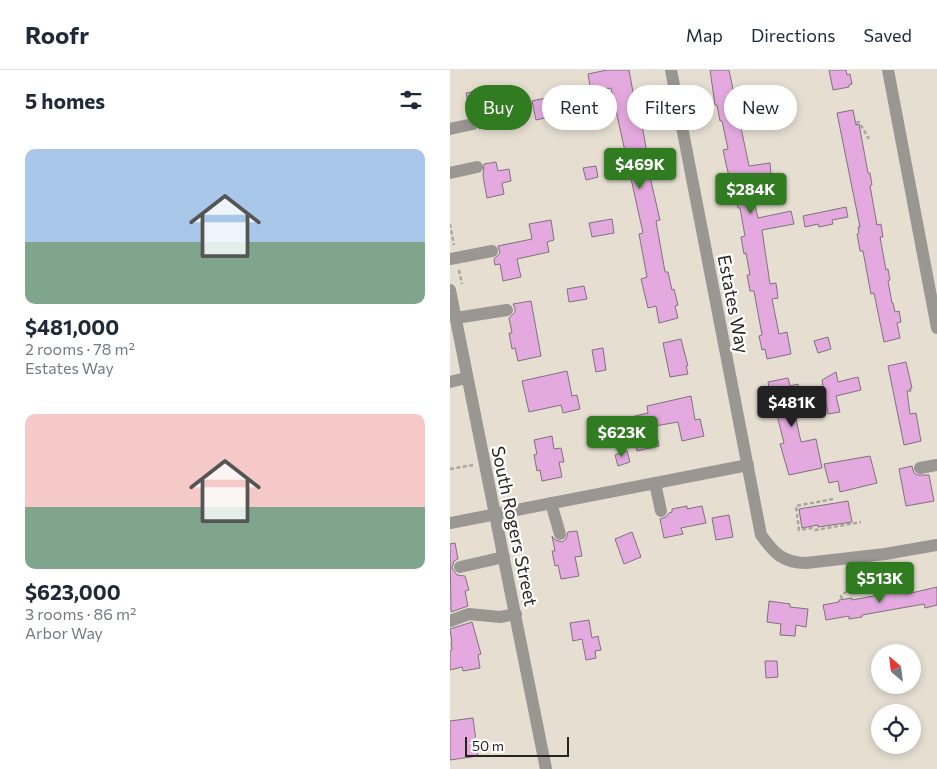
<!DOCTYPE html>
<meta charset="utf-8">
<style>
:root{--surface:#fff;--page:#f6f6f7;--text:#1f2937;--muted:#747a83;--line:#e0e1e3;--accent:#317b21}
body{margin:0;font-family:Commissioner,sans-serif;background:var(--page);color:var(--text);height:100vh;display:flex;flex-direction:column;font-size:19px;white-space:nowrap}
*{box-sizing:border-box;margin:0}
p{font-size:16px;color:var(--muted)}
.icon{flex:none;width:28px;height:28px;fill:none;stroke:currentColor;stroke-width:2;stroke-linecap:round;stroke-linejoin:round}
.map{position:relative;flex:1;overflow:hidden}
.panel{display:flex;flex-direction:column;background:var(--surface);width:450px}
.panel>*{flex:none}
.banner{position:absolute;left:15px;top:15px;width:396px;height:45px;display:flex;gap:10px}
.needle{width:32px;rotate:332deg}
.buttons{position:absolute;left:421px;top:574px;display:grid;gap:10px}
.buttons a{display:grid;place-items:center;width:50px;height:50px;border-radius:50%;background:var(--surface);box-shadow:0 2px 8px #0003;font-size:25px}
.scale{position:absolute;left:15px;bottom:12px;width:104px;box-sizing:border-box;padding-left:5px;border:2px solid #26241f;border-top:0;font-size:14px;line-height:18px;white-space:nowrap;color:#26241f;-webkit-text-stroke:4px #fff;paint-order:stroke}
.price{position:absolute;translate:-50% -42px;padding:0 11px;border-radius:5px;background:var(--accent);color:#fff;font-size:16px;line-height:32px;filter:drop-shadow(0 1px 2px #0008)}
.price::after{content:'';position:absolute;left:50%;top:30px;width:15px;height:11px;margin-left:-8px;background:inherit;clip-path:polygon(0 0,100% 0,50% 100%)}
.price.selected{background:#222;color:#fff}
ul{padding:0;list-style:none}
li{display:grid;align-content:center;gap:10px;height:265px;padding:0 25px}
li span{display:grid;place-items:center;height:155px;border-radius:10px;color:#555}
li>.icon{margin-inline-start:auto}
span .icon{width:90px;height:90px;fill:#fffc;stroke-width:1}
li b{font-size:21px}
h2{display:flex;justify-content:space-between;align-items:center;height:60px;padding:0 25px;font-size:21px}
.pill{padding:0 18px;border-radius:22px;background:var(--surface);box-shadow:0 2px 8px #0003;font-size:18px;line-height:45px}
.pill.selected{background:var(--accent);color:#fff}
header{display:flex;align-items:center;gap:30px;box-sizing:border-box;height:70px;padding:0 25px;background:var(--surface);border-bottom:1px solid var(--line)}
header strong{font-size:24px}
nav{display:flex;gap:28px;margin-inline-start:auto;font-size:18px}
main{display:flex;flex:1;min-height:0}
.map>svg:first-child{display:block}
.building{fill:#e4a9df;stroke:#7e737c}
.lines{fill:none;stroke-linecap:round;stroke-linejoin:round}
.path{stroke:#aba69b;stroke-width:2.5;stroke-dasharray:4 2.5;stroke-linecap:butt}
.minor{stroke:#9a9792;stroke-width:12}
.labels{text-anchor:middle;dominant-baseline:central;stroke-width:4.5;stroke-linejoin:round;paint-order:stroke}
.street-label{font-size:18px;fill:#26241f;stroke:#fff}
</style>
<header>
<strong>Roofr</strong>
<nav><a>Map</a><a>Directions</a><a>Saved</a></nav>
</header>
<main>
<section class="panel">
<h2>5 homes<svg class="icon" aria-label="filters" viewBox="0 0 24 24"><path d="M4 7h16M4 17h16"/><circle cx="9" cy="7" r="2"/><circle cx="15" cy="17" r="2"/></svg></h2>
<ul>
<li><span style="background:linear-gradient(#a9c7e8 60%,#7fa58c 0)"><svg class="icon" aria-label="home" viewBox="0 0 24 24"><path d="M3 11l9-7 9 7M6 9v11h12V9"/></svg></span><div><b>$481,000</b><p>2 rooms · 78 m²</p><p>Estates Way</p></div></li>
<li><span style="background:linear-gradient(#f6c9c9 60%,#7fa58c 0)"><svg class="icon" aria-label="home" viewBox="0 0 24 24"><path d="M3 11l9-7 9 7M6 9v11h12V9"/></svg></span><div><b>$623,000</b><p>3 rooms · 86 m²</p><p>Arbor Way</p></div></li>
</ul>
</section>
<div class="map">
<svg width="487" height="699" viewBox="0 0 487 699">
<rect width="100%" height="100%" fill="#e5ded1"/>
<g class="building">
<polygon points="157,0 179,0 185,33 188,33 199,94 197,94 210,150 206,151 215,202 218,202 222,220 224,219 228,235 225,236 228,248 209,253 206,236 198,238 191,209 197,207 189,164 193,163 161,18 141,22 138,4"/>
<polygon points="260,0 279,0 299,96 320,93 321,104 301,107 303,117 301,117 308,148 341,141 344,154 312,160 320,214 326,213 328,228 322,229 329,264 337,262 341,284 317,289 315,279 312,280 309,266 312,265 304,221 300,221 297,205 300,205 296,183 294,184 291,167 295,166 290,138 288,138 284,122 283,123 276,94 273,80 278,79 272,51 270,51 267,35 265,35"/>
<polygon points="379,0 396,0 397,5 400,4 402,14 399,15 399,17 383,20"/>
<polygon points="34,20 37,36 44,35 47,50 41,51 42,56 29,59 31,52 26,46 21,46 16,23"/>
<polygon points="100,27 104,46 86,50 82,31"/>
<polygon points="403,40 406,55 409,54 418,103 420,103 422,115 420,116 427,155 431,154 433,167 430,167 436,200 438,199 440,210 438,211 442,233 443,233 445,242 449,241 451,252 447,253 450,268 434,272 424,223 421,224 413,181 410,181 407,164 409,163 408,157 410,157 387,43"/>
<polygon points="46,92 48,101 59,99 61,111 52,113 54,124 37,128 33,106 34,94"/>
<polygon points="146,96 148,107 136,110 133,98"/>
<polygon points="396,137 398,147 382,150 383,154 369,157 368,154 355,157 353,146"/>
<polygon points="162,149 164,163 142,167 139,153"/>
<polygon points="101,150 104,170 97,172 99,182 67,189 71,207 53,211 50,194 45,195 44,189 50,183 48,176 82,169 79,154"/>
<polygon points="134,216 137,229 119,232 117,219"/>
<polygon points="81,231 91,286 68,291 65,278 62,279 59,263 62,263 59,248 65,242 65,238 63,234"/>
<polygon points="378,267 381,279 368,283 364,271"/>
<polygon points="231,269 238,296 236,296 238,304 220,307 213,273"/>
<polygon points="153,278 156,300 146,302 142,280"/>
<polygon points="456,292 462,318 460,318 461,321 457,321 460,344 466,343 471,371 454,375 438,296"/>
<polygon points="117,301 122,326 127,325 130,339 113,343 111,335 79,342 72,311"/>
<polygon points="386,302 388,312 408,307 411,320 386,326 390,342 378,344 372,310"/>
<polygon points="338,308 340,316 348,314 350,322 352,320 354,333 343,336 351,372 366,369 372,398 339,405 330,374 334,373 327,345 315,347 312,336 322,334 318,312"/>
<polygon points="241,326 245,350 250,349 254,366 232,371 228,352 205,356 209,376 187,381 181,347 198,343 197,336"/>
<polygon points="102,366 104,379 111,378 114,392 109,392 112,407 92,411 90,400 87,401 84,385 87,384 84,370"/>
<polygon points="177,381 180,392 168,396 165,385"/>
<polygon points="420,386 427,413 390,422 388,411 379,413 374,394"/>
<polygon points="462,396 464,403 467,405 479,405 484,431 456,436 449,399"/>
<polygon points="398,431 402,452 368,457 368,455 352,458 349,439"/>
<polygon points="237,436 237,439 252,436 256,453 231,458 233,464 214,468 210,449 216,447 219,443 222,442 222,439"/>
<polygon points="279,445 283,467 266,470 262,448"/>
<polygon points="127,461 132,486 125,487 129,506 111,509 108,495 105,496 102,481 105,481 102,466 105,470 112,472 116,469 118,462"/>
<polygon points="182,462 191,487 174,494 165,469"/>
<polygon points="5,473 8,489 4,491 2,498 7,505 15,506 19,520 15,521 18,536 1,542 0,474"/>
<polygon points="487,517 487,535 475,538 474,534 412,545 412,547 399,549 399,546 376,550 373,535 389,532 389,530 402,528 402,530 429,525 429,523 441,520 442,523 457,521 457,524"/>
<polygon points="319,531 340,534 340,537 358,539 356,557 346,555 345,566 330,565 331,554 317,552"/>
<polygon points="139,550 142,568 148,566 151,580 145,581 146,588 136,590 132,569 123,571 120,553"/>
<polygon points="22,552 31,584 28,585 30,598 13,601 12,597 0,600 0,581 2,580 1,573 2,573 0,559"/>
<polygon points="315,591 327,591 328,607 316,608"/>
<polygon points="23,648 28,686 0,690 0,651"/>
</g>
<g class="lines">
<g class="path">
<polyline points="406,53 409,52 419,69"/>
<polyline points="0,154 4,175"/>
<polyline points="9,200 12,214"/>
<polyline points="0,399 23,395"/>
<polyline points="383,429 346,436 349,460 361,458 366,460 411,452"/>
<polyline points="392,529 391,526 397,521 403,520"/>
</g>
<g class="minor">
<path d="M221,0L311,465C324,483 333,493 356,493L435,484L487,475"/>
<polyline points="438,0 487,258"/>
<polyline points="0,59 23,54"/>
<polyline points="0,103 27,97"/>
<polyline points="0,189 42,181"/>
<polyline points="0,220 96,699"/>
<polyline points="6,248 57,240"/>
<polyline points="0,312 16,308"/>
<polyline points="470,398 487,395"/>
<polyline points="205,413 211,441"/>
<polyline points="101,433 110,464"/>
<polyline points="0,453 298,395"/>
<polyline points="10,497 54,487"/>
<polyline points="0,551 19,544 50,547 66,544"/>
</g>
</g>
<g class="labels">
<g class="street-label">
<text transform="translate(284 234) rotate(79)">Estates Way</text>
<text transform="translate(65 456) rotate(78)">South Rogers Street</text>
</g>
</g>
</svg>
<div class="buttons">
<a><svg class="needle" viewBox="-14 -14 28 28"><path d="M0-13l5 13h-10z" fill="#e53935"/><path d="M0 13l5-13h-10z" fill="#747a83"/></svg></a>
<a><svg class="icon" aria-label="locate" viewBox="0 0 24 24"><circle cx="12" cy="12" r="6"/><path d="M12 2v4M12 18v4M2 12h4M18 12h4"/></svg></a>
</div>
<div class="scale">50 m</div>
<b class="price" style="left:190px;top:120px">$469K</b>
<b class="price" style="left:301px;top:145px">$284K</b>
<b class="price selected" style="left:342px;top:358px">$481K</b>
<b class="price" style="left:172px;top:388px">$623K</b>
<b class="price" style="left:430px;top:534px">$513K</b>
<div class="banner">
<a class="pill selected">Buy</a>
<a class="pill">Rent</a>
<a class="pill">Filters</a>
<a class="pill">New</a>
</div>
</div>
</main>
